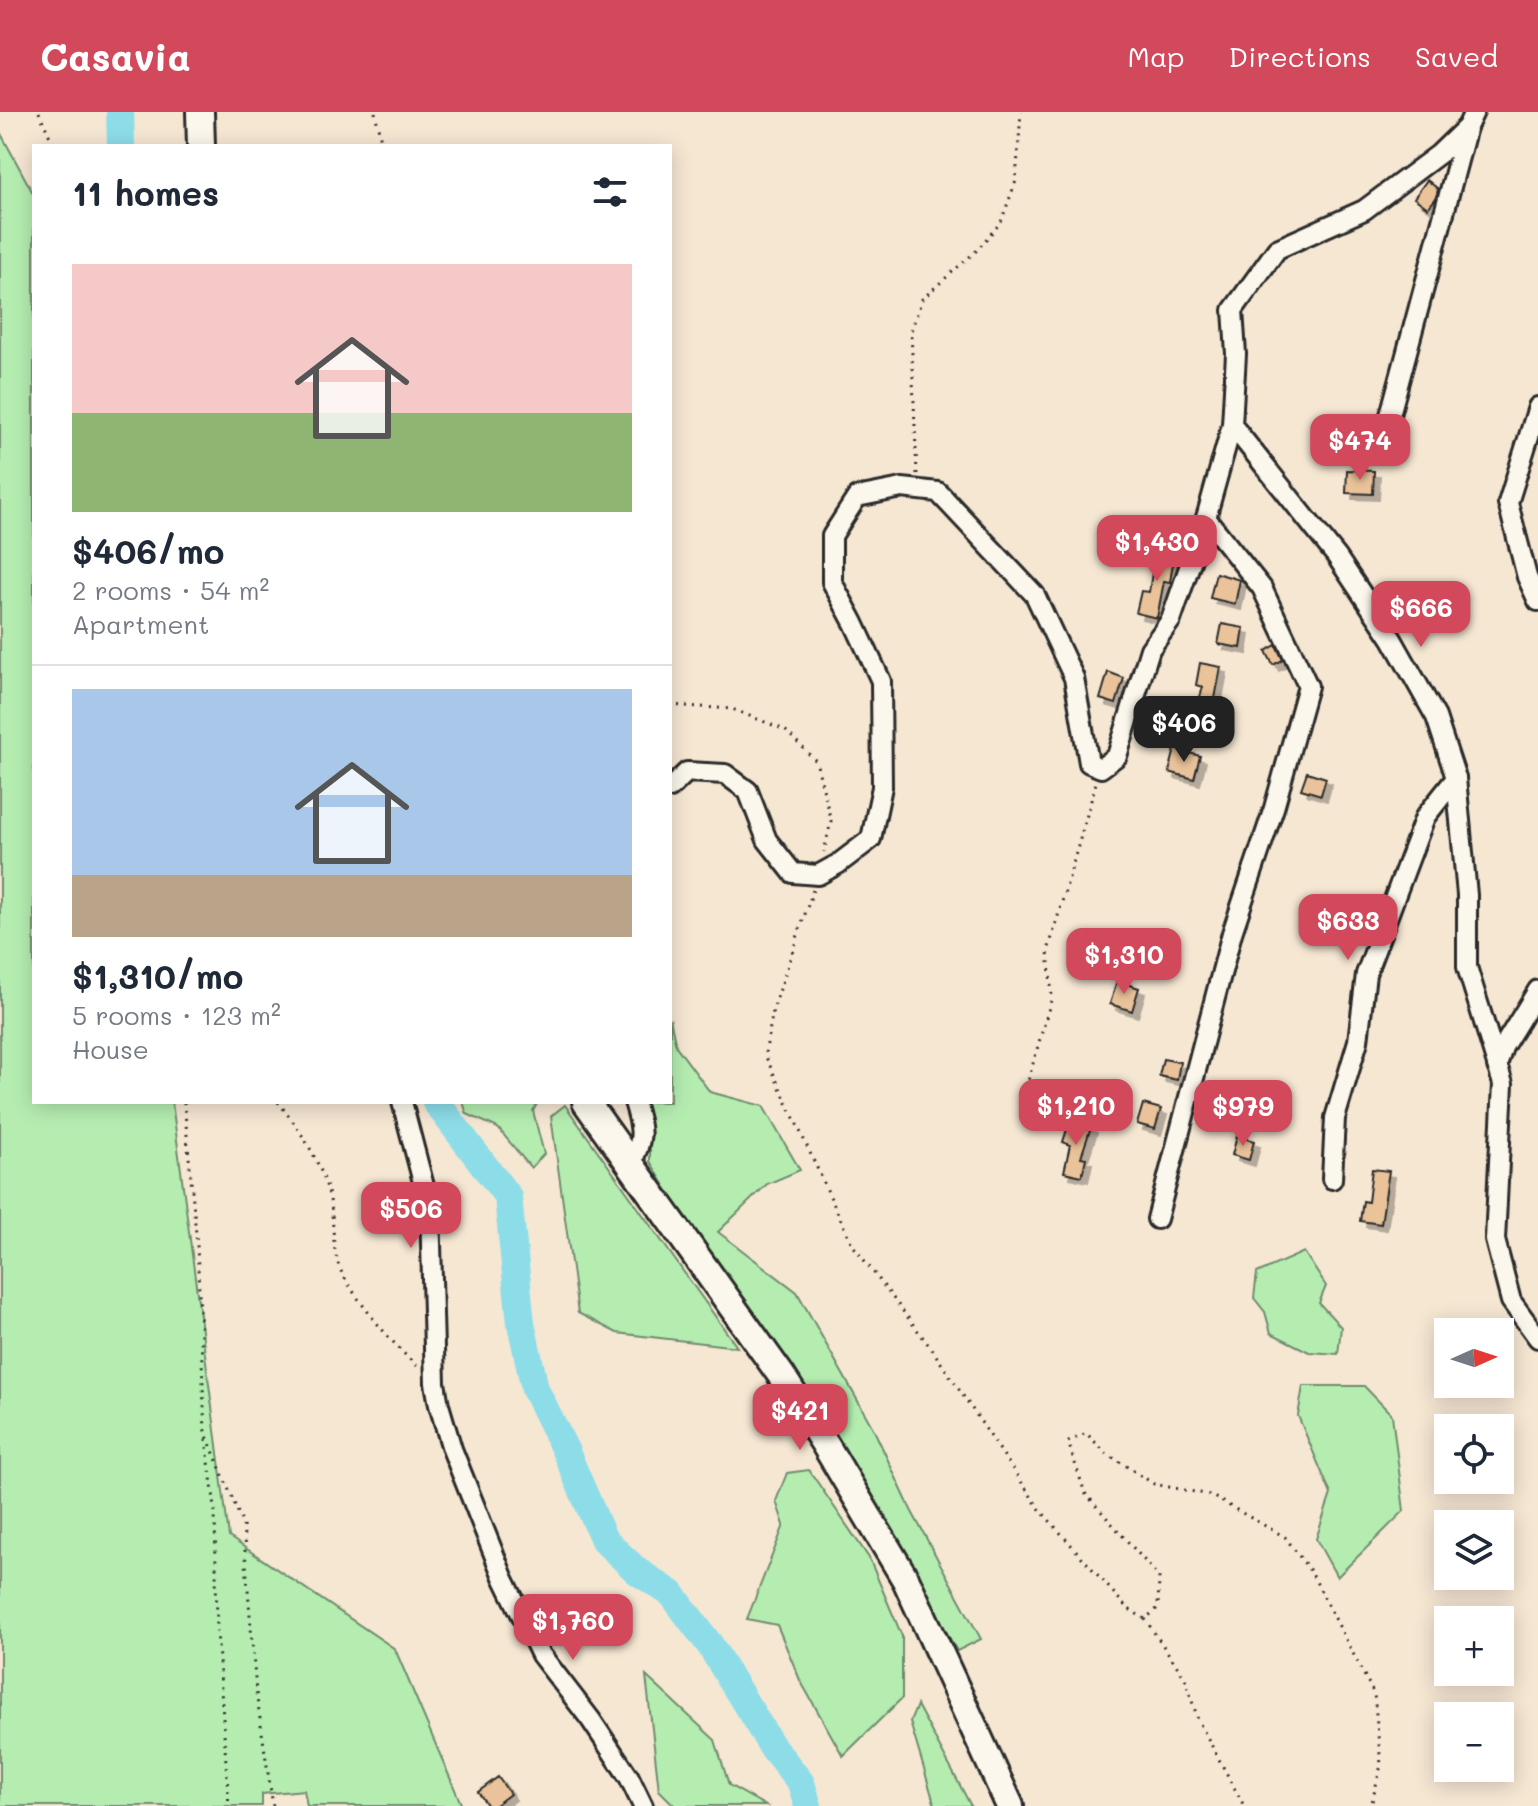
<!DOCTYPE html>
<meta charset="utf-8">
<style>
:root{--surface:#fff;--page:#f6f6f7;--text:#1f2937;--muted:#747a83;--line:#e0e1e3;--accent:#d1495b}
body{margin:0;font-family:Mali,sans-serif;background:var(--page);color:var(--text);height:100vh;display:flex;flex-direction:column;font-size:30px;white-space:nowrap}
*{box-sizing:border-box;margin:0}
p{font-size:26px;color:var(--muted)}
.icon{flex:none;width:44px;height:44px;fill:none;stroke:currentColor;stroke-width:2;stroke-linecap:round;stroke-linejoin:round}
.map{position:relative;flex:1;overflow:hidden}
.details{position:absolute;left:32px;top:32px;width:640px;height:960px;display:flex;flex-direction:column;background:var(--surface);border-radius:0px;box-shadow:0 4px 20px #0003}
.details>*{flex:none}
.needle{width:52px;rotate:87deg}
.controls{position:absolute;left:1434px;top:1206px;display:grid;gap:16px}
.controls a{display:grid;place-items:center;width:80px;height:80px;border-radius:0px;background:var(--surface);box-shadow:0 4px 20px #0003;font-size:40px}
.price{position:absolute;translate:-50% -68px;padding:0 18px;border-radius:16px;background:var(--accent);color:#fff;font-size:26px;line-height:52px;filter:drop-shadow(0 2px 4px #0008)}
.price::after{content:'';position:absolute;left:50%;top:48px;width:24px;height:18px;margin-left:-12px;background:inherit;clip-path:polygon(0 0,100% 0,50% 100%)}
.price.on{background:#222;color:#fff}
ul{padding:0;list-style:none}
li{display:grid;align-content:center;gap:16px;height:424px;padding:0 40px}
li+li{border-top:2px solid var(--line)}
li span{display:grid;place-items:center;height:248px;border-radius:0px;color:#555}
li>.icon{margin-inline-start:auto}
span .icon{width:144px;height:144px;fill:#fffc;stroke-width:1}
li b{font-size:34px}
h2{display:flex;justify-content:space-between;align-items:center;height:96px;padding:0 40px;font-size:34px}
header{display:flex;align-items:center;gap:48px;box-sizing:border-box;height:112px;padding:0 40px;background:var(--accent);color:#fff}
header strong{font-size:38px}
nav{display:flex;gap:44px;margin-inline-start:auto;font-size:28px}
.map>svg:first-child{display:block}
.green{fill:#b5edb1;stroke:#708c6e;stroke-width:2}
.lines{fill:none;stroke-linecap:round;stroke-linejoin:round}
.river{stroke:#8ddde9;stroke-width:28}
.building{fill:#eac39a;stroke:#2b2b2b;stroke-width:2;filter:url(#shadow)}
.street-casing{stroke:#2b2b2b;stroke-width:24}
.secondary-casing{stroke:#2b2b2b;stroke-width:32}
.path{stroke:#2b2b2b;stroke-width:3;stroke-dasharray:2 6;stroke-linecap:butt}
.street{stroke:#fbf7ec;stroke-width:18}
.secondary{stroke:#fbf7ec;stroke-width:26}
</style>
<header>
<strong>Casavia</strong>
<nav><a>Map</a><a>Directions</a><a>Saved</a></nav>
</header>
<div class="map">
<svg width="1538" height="1694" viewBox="0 0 1538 1694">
<defs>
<filter id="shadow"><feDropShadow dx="6" dy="6" stdDeviation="0" flood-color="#0004"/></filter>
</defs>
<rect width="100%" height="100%" fill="#f6e7d3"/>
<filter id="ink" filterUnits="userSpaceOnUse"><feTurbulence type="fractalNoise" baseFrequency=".0125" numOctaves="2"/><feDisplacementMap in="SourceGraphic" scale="16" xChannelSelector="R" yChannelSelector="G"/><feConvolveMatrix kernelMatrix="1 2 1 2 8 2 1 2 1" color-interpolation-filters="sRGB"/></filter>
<g filter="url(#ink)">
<g class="green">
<polygon points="0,20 34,83 34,990 172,990 229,1425 395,1537 462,1694 307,1694 304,1678 262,1682 262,1694 0,1694"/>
<polygon points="670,906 676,934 710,980 763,994 800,1058 767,1072 718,1120 797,1180 874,1318 911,1398 981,1527 957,1539 836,1328 709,1147 650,1049 650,1007 644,990 670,990"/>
<polygon points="463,990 538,990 533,999 544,1042 531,1056 498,1016 467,1002"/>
<polygon points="565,993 737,1235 617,1221 578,1201 551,1004"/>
<polygon points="1304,1140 1326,1174 1319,1191 1341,1215 1338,1242 1309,1240 1271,1221 1265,1200 1254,1186 1257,1161"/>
<polygon points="1303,1274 1364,1274 1392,1303 1404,1399 1337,1465 1316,1427 1331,1382 1298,1304"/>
<polygon points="809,1358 869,1446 902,1524 902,1586 843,1644 800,1568 777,1513 747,1507 784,1413 776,1389 787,1361"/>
<polygon points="646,1564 715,1628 729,1673 766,1694 675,1694 659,1678"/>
<polygon points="917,1593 971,1694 935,1694 910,1610"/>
</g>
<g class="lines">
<g class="river">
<polyline points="120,0 121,34"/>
<polyline points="436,990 508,1085 521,1211 535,1277 566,1340 604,1428 637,1459 672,1482 710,1533 771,1633 801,1671 808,1694"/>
</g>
</g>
<g class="building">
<polygon points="1427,68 1438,77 1436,86 1428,96 1414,86"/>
<polygon points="1347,358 1374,359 1373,382 1346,381"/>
<polygon points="1156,435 1175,438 1170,470 1164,469 1157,506 1136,501 1141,479 1149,480"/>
<polygon points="1216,461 1240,468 1235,492 1210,486"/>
<polygon points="1222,512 1244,516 1241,536 1218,532"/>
<polygon points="1276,533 1283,548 1273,553 1266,539"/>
<polygon points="1200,551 1221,555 1210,613 1193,608 1203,575 1196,573"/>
<polygon points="1108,560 1124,566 1116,592 1100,587"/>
<polygon points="1175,637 1200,644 1194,667 1169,660"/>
<polygon points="1307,660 1326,666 1321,683 1301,677"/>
<polygon points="1117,869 1139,876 1132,899 1110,892"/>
<polygon points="1163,947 1180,950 1177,968 1159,964"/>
<polygon points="1143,992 1161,997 1155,1017 1137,1012"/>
<polygon points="1070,1008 1091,1015 1081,1045 1086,1046 1082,1064 1064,1060 1070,1033 1063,1030"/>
<polygon points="1237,1024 1254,1029 1249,1048 1232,1043"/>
<polygon points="1372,1057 1389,1059 1381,1112 1360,1109 1363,1089 1368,1090"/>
<polygon points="498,1665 510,1682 494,1694 488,1694 478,1680"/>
</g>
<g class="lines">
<defs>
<g id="street">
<polyline points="1474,0 1467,15 1439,42 1364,98 1277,137 1233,198 1236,242 1232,313 1337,445 1392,527 1436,605 1456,666 1467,783 1467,855 1503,972 1495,1128 1511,1189 1538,1226"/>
<polyline points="1538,295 1508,391 1527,465 1538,489"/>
<polyline points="1386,318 1467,15"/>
<polyline points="670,676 687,660 725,662 748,679 767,728 793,761 818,763 838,752 871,727 882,675 881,569 854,511 832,470 832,424 857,385 902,376 938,380 1035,483 1074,566 1089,651 1101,656 1117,644 1150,537 1171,508 1206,406 1232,313"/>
<polyline points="1497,954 1503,935 1538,878"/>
<polyline points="402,990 430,1097 435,1271 439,1293 452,1337 503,1465 541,1543 591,1608 629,1665 643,1694"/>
<path d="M630,1054C644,1027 643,1019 634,990"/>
<polyline points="1332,1067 1335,1006 1358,929 1366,862 1425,705 1456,666"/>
<polyline points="1157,1107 1232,821 1274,696 1308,574 1262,476 1206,406"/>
</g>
<g id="secondary">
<polyline points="200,0 201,34"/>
<polyline points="586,990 781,1263 826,1334 906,1468 1010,1694"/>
</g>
</defs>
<use href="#street" class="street-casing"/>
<use href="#secondary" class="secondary-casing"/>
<g class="path">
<polyline points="39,0 54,34"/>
<polyline points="375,0 382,34"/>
<polyline points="917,362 911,219 922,187 976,139 1001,110 1016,69 1021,0"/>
<polyline points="670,593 732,597 785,618 816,649 831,709 824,740"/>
<polyline points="813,778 773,898 765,943 852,1132 931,1236 1041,1399 1127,1496 1145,1507 1158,1496 1159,1465 1085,1381 1068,1330 1086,1321 1106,1341 1154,1372 1210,1383 1285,1425 1311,1460 1374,1582 1381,1653 1371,1694"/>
<polyline points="1024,983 1052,885 1048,839 1096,671"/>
<polyline points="184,990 197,1133 205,1319 243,1413 256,1580 273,1694"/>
<path d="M278,990C302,1020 324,1054 331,1093C334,1113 332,1140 341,1159C355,1187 394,1234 418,1255"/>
<polyline points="206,1327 215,1396 217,1519 229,1694"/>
<polyline points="1145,1507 1185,1566 1198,1608 1244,1694"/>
</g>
<use href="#street" class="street"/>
<use href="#secondary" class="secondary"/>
</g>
</g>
</svg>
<div class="controls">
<a><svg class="needle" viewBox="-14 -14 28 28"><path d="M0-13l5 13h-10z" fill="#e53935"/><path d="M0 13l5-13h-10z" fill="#747a83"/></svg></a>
<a><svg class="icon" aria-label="locate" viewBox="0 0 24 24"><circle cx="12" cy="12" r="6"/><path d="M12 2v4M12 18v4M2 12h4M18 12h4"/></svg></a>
<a><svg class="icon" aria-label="layers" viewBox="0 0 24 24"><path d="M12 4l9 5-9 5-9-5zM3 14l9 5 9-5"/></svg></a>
<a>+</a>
<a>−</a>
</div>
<b class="price" style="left:1360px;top:370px">$474</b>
<b class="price" style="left:1157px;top:471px">$1,430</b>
<b class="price" style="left:1421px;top:537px">$666</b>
<b class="price on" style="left:1184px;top:652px">$406</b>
<b class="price" style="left:1348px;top:850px">$633</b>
<b class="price" style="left:1124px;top:884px">$1,310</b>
<b class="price" style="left:1076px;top:1035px">$1,210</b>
<b class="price" style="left:1243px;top:1036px">$979</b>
<b class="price" style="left:411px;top:1138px">$506</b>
<b class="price" style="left:800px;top:1340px">$421</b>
<b class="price" style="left:573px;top:1550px">$1,760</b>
<section class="details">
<h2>11 homes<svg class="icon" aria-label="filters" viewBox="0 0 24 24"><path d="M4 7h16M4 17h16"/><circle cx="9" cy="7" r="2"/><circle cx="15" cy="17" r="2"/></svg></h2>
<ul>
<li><span style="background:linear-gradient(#f6c9c9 60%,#8fb573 0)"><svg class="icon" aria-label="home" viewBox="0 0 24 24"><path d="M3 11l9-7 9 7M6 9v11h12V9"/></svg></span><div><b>$406/mo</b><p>2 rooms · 54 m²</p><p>Apartment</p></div></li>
<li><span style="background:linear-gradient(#a9c7e8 75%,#b9a48a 0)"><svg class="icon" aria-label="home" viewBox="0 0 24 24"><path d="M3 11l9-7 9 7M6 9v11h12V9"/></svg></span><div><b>$1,310/mo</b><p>5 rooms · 123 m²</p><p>House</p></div></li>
</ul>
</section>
</div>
